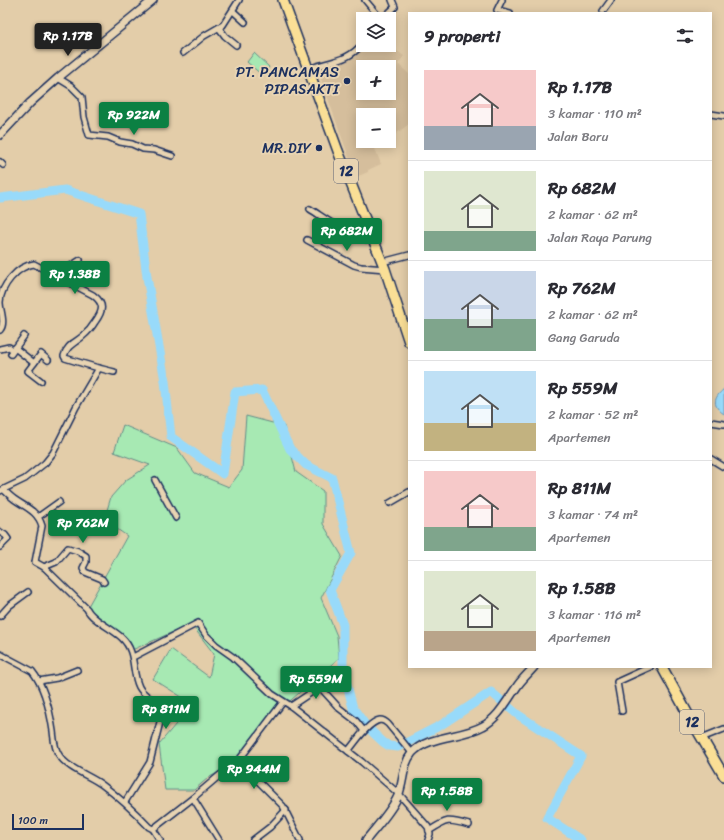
<!DOCTYPE html>
<html lang="id">
<meta charset="utf-8">
<style>
:root{--surface:#fff;--page:#f2f2f3;--text:#2b2b33;--muted:#7c7c81;--line:#e1e1e2;--accent:#0b8043}
body{margin:0;font-family:Sriracha,sans-serif;background:var(--page);color:var(--text);height:100vh;display:flex;flex-direction:column;font-size:15px;white-space:nowrap}
*{box-sizing:border-box;margin:0}
p{font-size:13px;color:var(--muted)}
.icon{flex:none;width:22px;height:22px;fill:none;stroke:currentColor;stroke-width:2;stroke-linecap:round;stroke-linejoin:round}
.map{position:relative;flex:1;overflow:hidden}
.details{position:absolute;left:408px;top:12px;width:304px;height:656px;display:flex;flex-direction:column;background:var(--surface);border-radius:0px;box-shadow:0 2px 10px #0003}
.details>*{flex:none}
.fabs{position:absolute;left:356px;top:12px;display:grid;gap:8px}
.fabs a{display:grid;place-items:center;width:40px;height:40px;border-radius:0px;background:var(--surface);box-shadow:0 2px 10px #0003;font-size:20px}
.scale{position:absolute;left:12px;bottom:10px;width:72px;box-sizing:border-box;padding-left:4px;border:2px solid #1b2f5e;border-top:0;font-size:11px;line-height:14px;white-space:nowrap;color:#1b2f5e;-webkit-text-stroke:3px #e8d4b2;paint-order:stroke}
.price{position:absolute;translate:-50% -34px;padding:0 9px;border-radius:4px;background:var(--accent);color:#fff;font-size:13px;line-height:26px;filter:drop-shadow(0 1px 2px #0008)}
.price::after{content:'';position:absolute;left:50%;top:24px;width:12px;height:9px;margin-left:-6px;background:inherit;clip-path:polygon(0 0,100% 0,50% 100%)}
.price.active{background:#222;color:#fff}
ul{padding:0;list-style:none}
li{display:flex;align-items:center;gap:12px;height:100px;padding:0 16px}
li+li{border-top:1px solid var(--line)}
li span{display:grid;place-items:center;flex:none;width:112px;height:80px;border-radius:0px;color:#555}
li>.icon{margin-inline-start:auto}
span .icon{width:48px;height:48px;fill:#fffc;stroke-width:1}
li b{font-size:17px}
h2{display:flex;justify-content:space-between;align-items:center;height:48px;padding:0 16px;font-size:17px}
.map>svg:first-child{display:block}
.built{fill:#d5be9c;fill-rule:evenodd}
.green{fill:#a7e9b3;stroke:#618c88}
.water{fill:#98dafa;stroke:#6696bc}
.lines{fill:none;stroke-linecap:round;stroke-linejoin:round}
.river{stroke:#98dafa;stroke-width:9}
.street-casing{stroke:#1b2f5e;stroke-width:8}
.secondary-casing{stroke:#1b2f5e;stroke-width:10}
.highway-casing{stroke:#1b2f5e;stroke-width:12}
.street{stroke:#e8d4b2;stroke-width:5}
.secondary{stroke:#e8d4b2;stroke-width:7}
.highway{stroke:#fadf96;stroke-width:9}
.poi-dot{fill:#1b2f5e;stroke:#e8d4b2;stroke-width:1.5}
.labels{text-anchor:middle;dominant-baseline:central;stroke-width:4;stroke-linejoin:round;paint-order:stroke}
.shield{fill:#e8d4b2;stroke:#586077;stroke-width:1}
.shield-label{font-size:14px;font-weight:bold;fill:#1b2f5e}
.poi-label{font-size:15px;fill:#1b2f5e;stroke:#e8d4b2;text-anchor:end}
</style>
<div class="map">
<svg width="724" height="840" viewBox="0 0 724 840">
<rect width="100%" height="100%" fill="#e3cda9"/>
<filter id="ink" filterUnits="userSpaceOnUse"><feTurbulence type="fractalNoise" baseFrequency=".025" numOctaves="2"/><feDisplacementMap in="SourceGraphic" scale="8" xChannelSelector="R" yChannelSelector="G"/><feConvolveMatrix kernelMatrix="1 2 1 2 8 2 1 2 1" color-interpolation-filters="sRGB"/></filter>
<g filter="url(#ink)">
<path class="built" d="M363,37V45H389L404,56L398,64L409,74V124L389,139V115H363V141H386L374,146L381,164L368,170V172L356,177L315,62L337,58L352,52ZM363,67H389V93H363Z"/>
<g class="green">
<polygon points="254,53 269,67 263,76 247,62"/>
<polygon points="246,416 284,426 296,472 323,491 323,524 342,556 321,598 337,636 339,658 283,707 233,764 208,778 194,790 165,790 159,744 193,704 153,679 171,649 209,677 214,654 191,624 132,650 106,623 87,608 127,536 104,520 111,497 126,480 150,465 114,452 123,425 177,448 195,473 229,487 242,470"/>
</g>
<path class="water" d="M724,389V414C712,406 713,398 724,389Z"/>
<g class="lines">
<polyline class="river" points="0,198 65,190 139,214 147,277 165,381 171,437 223,474 235,392 262,390 290,449 306,465 332,478 351,553 330,590 343,625 343,669 353,708 366,726 383,742 389,746 398,747 441,725 491,692 517,714 581,756 547,818 581,840"/>
<defs>
<g id="street">
<polyline points="365,0 381,19"/>
<polyline points="502,0 497,10 510,13"/>
<polyline points="233,11 245,22"/>
<polyline points="603,11 611,0"/>
<polyline points="382,19 395,7 392,0"/>
<polyline points="219,28 225,36 236,45"/>
<polyline points="183,53 204,36 223,25 239,0"/>
<path d="M314,67C334,61 350,60 363,43"/>
<polyline points="58,78 71,86 82,97 84,117 89,135 108,137 120,142 132,144 143,149 154,150 172,156"/>
<polyline points="711,114 724,116"/>
<polyline points="0,162 3,165"/>
<path d="M310,209C329,221 350,237 373,241"/>
<polyline points="307,240 354,265 361,267 385,269"/>
<polyline points="386,261 409,255"/>
<polyline points="55,276 80,260"/>
<path d="M0,330C6,323 0,311 0,302C1,286 17,266 34,264L93,295C105,304 103,311 95,322C92,327 88,332 83,336C75,343 67,345 64,356L65,358C81,363 97,368 114,372"/>
<polyline points="15,348 34,363"/>
<polyline points="0,349 9,347 13,350"/>
<polyline points="11,354 24,336"/>
<polyline points="41,381 28,371 41,354 48,360"/>
<polyline points="711,422 724,424"/>
<polyline points="711,459 724,467"/>
<polyline points="155,480 176,518"/>
<path d="M4,490C7,493 10,496 14,499C25,507 38,511 42,526L35,562L44,567L87,609C92,620 113,629 122,638C137,652 131,671 139,687C144,697 157,701 163,710L150,762L125,802"/>
<polyline points="0,491 25,479 45,463 53,453 76,407 99,368"/>
<polyline points="390,503 409,492"/>
<polyline points="38,517 59,502"/>
<polyline points="0,532 5,535 8,539 0,547"/>
<polyline points="44,567 56,562 68,548 78,551 86,556 86,562 83,568 85,572 102,579 104,582"/>
<polyline points="0,616 9,606 28,592"/>
<path d="M0,654L32,671C45,687 50,711 53,731C54,739 54,748 59,755C67,768 88,775 101,784C119,797 134,811 149,827L153,829L160,840"/>
<polyline points="133,657 198,623 206,635 216,645 233,657 272,694 291,706 362,762 399,794 428,827 430,834 428,840"/>
<polyline points="39,681 57,678 77,670"/>
<polyline points="320,687 339,708 356,721 364,731"/>
<polyline points="291,706 330,680"/>
<polyline points="622,711 617,682 650,667"/>
<polyline points="704,737 724,729"/>
<path d="M348,751C355,743 368,722 380,720C383,720 386,722 388,724L412,753"/>
<polyline points="236,764 257,780 283,806 300,840"/>
<polyline points="193,798 220,775 236,764 283,702"/>
<polyline points="153,829 193,798 219,840"/>
<path d="M429,831C447,819 448,819 469,825"/>
<polyline points="253,840 270,827 286,810"/>
</g>
<g id="secondary">
<polyline points="0,135 30,103 58,78 153,0"/>
<path d="M366,840C377,826 391,812 398,796C404,782 402,765 412,753C428,735 462,738 483,726C498,718 506,702 516,688C521,680 528,674 534,667"/>
</g>
<g id="highway">
<polyline points="283,0 338,151 385,269 409,342"/>
<polyline points="662,667 690,718 724,776"/>
</g>
</defs>
<use href="#street" class="street-casing"/>
<use href="#secondary" class="secondary-casing"/>
<use href="#highway" class="highway-casing"/>
<use href="#street" class="street"/>
<use href="#secondary" class="secondary"/>
<use href="#highway" class="highway"/>
</g>
</g>
<g class="poi-dot">
<circle cx="347" cy="81" r="4"/>
<circle cx="319" cy="148" r="4"/>
</g>
<g class="labels">
<g class="shield">
<rect x="334" y="159" width="24" height="24" rx="3"/>
<rect x="680" y="710" width="24" height="24" rx="3"/>
</g>
<g class="shield-label">
<text x="346" y="171">12</text>
<text x="692" y="722">12</text>
</g>
<g class="poi-label">
<text x="339" y="72">PT. PANCAMAS<tspan x="339" dy="17">PIPASAKTI</tspan></text>
<text x="311" y="148">MR.DIY</text>
</g>
</g>
</svg>
<div class="fabs">
<a><svg class="icon" aria-label="layers" viewBox="0 0 24 24"><path d="M12 4l9 5-9 5-9-5zM3 14l9 5 9-5"/></svg></a>
<a>+</a>
<a>−</a>
</div>
<div class="scale">100 m</div>
<b class="price active" style="left:68px;top:57px">Rp 1.17B</b>
<b class="price" style="left:134px;top:136px">Rp 922M</b>
<b class="price" style="left:347px;top:252px">Rp 682M</b>
<b class="price" style="left:75px;top:295px">Rp 1.38B</b>
<b class="price" style="left:83px;top:544px">Rp 762M</b>
<b class="price" style="left:316px;top:700px">Rp 559M</b>
<b class="price" style="left:166px;top:730px">Rp 811M</b>
<b class="price" style="left:254px;top:790px">Rp 944M</b>
<b class="price" style="left:447px;top:812px">Rp 1.58B</b>
<section class="details">
<h2>9 properti<svg class="icon" aria-label="filters" viewBox="0 0 24 24"><path d="M4 7h16M4 17h16"/><circle cx="9" cy="7" r="2"/><circle cx="15" cy="17" r="2"/></svg></h2>
<ul>
<li><span style="background:linear-gradient(#f6c9c9 70%,#9aa5b1 0)"><svg class="icon" aria-label="home" viewBox="0 0 24 24"><path d="M3 11l9-7 9 7M6 9v11h12V9"/></svg></span><div><b>Rp 1.17B</b><p>3 kamar · 110 m²</p><p>Jalan Baru</p></div></li>
<li><span style="background:linear-gradient(#dfe7d0 75%,#7fa58c 0)"><svg class="icon" aria-label="home" viewBox="0 0 24 24"><path d="M3 11l9-7 9 7M6 9v11h12V9"/></svg></span><div><b>Rp 682M</b><p>2 kamar · 62 m²</p><p>Jalan Raya Parung</p></div></li>
<li><span style="background:linear-gradient(#c9d6e8 60%,#7fa58c 0)"><svg class="icon" aria-label="home" viewBox="0 0 24 24"><path d="M3 11l9-7 9 7M6 9v11h12V9"/></svg></span><div><b>Rp 762M</b><p>2 kamar · 62 m²</p><p>Gang Garuda</p></div></li>
<li><span style="background:linear-gradient(#bfe0f5 65%,#c2b280 0)"><svg class="icon" aria-label="home" viewBox="0 0 24 24"><path d="M3 11l9-7 9 7M6 9v11h12V9"/></svg></span><div><b>Rp 559M</b><p>2 kamar · 52 m²</p><p>Apartemen</p></div></li>
<li><span style="background:linear-gradient(#f6c9c9 70%,#7fa58c 0)"><svg class="icon" aria-label="home" viewBox="0 0 24 24"><path d="M3 11l9-7 9 7M6 9v11h12V9"/></svg></span><div><b>Rp 811M</b><p>3 kamar · 74 m²</p><p>Apartemen</p></div></li>
<li><span style="background:linear-gradient(#dfe7d0 75%,#b9a48a 0)"><svg class="icon" aria-label="home" viewBox="0 0 24 24"><path d="M3 11l9-7 9 7M6 9v11h12V9"/></svg></span><div><b>Rp 1.58B</b><p>3 kamar · 116 m²</p><p>Apartemen</p></div></li>
</ul>
</section>
</div>
